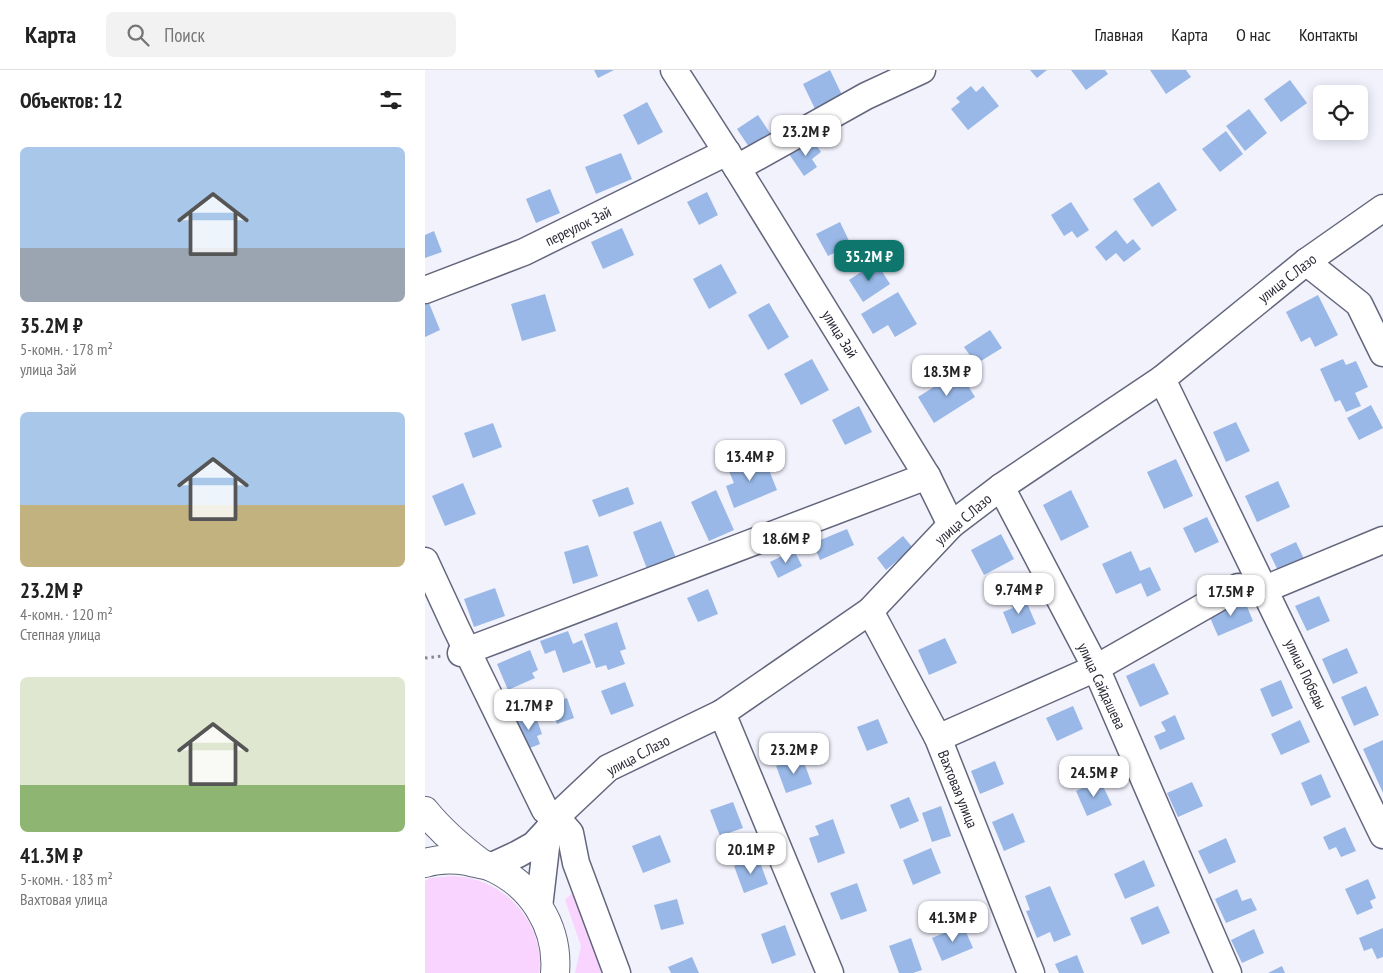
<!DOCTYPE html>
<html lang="ru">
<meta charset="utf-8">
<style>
:root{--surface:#fff;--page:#f2f2f2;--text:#222;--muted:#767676;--line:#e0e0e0;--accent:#0f766e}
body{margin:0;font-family:"PT Sans Narrow",sans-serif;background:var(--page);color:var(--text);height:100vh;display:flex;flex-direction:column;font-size:19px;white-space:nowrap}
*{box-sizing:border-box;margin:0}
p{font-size:16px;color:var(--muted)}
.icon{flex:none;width:28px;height:28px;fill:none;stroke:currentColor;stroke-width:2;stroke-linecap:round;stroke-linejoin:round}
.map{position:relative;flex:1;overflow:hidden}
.sheet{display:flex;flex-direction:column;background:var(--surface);width:425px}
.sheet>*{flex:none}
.tools{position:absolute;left:888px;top:15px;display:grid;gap:10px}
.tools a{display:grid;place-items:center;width:55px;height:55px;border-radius:8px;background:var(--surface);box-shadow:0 2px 12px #0003;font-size:25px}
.price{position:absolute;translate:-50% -42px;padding:0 11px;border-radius:10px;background:#fff;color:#222;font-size:16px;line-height:32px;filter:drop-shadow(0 1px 2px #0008)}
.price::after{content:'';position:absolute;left:50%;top:30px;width:15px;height:11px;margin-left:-8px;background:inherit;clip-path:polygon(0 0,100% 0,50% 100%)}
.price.selected{background:var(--accent);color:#fff}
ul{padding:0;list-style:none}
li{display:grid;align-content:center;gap:10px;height:265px;padding:0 20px}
li span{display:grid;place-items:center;height:155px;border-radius:8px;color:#555}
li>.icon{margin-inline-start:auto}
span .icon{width:90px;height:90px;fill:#fffc;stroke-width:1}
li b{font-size:21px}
h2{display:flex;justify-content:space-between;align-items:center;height:60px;padding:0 20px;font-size:21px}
header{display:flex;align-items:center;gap:30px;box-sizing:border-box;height:70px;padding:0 25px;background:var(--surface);border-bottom:1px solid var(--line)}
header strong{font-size:24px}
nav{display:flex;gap:28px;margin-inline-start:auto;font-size:18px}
.search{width:350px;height:45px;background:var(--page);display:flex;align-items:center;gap:12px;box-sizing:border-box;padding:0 18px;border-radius:8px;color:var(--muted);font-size:19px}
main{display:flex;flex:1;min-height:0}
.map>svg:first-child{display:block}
.green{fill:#f9d4ff}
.building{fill:#99b8e7}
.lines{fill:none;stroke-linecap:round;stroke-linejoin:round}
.minor-casing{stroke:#63667c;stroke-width:29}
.major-casing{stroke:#63667c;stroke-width:30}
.path{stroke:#858690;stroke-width:3;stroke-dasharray:2.5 4;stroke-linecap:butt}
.minor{stroke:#fff;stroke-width:26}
.major{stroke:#fff;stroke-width:28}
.labels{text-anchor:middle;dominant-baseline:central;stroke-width:4.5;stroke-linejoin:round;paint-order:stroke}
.street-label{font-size:15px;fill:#292a34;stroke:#fff}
</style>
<header>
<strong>Карта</strong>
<div class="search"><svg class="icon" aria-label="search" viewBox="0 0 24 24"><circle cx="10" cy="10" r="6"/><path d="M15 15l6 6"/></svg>Поиск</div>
<nav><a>Главная</a><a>Карта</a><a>О нас</a><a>Контакты</a></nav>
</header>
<main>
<section class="sheet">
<h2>Объектов: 12<svg class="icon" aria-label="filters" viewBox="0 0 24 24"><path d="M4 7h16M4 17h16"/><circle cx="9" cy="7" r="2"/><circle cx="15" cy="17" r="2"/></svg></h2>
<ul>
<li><span style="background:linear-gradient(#a9c7e8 65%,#9aa5b1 0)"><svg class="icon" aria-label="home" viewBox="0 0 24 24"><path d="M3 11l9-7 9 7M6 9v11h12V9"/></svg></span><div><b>35.2M ₽</b><p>5-комн. · 178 m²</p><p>улица Зай</p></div></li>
<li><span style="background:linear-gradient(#a9c7e8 60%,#c2b280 0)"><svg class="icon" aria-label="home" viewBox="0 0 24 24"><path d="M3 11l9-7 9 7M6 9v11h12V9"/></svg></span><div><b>23.2M ₽</b><p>4-комн. · 120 m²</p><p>Степная улица</p></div></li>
<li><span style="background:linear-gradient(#dfe7d0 70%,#8fb573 0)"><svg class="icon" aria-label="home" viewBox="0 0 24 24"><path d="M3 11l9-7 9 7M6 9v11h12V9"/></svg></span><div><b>41.3M ₽</b><p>5-комн. · 183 m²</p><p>Вахтовая улица</p></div></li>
</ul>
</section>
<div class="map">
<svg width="958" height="903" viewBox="0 0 958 903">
<rect width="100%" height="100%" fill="#f1f2fc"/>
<g class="green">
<path d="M28,806C36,807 44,807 51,810C90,821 120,862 114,903H0V811L5,808Z"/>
<polygon points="149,821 182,903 150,903 156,876 140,830"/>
</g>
<g class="building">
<polygon points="169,0 189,0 173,8"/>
<polygon points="405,0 418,27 391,41 378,14"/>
<polygon points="605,0 622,0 612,8"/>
<polygon points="646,0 680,0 683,4 661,20"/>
<polygon points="725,0 761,0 766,7 741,24"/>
<polygon points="865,10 882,33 856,52 839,29"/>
<polygon points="546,16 551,22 558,16 574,36 543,60 526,39 535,32 531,28"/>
<polygon points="222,32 238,62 213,75 198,45"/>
<polygon points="824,39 842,63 820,81 801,56"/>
<polygon points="333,45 345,63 324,77 312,59"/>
<polygon points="801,61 818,84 795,102 777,79"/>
<polygon points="387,69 396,82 387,89 392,97 379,106 364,84"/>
<polygon points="196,83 207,109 171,124 160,97"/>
<polygon points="734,112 752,140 727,157 708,129"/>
<polygon points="125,119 135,143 111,153 101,129"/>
<polygon points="282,122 293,145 274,155 262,132"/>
<polygon points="646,132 664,160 652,168 647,161 639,166 626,145"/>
<polygon points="415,152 426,175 403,186 391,164"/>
<polygon points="197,158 209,185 178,199 166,172"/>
<polygon points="691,160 702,174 708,169 716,179 699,192 691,183 681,191 670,177"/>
<polygon points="9,161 17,182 0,188 0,165"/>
<polygon points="451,192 465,214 438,232 424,210"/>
<polygon points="296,194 312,223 284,239 268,209"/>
<polygon points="473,222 492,254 470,267 463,255 448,264 436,244"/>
<polygon points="120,224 131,261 97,271 86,234"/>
<polygon points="893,225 913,265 890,277 885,267 876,272 861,242"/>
<polygon points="4,233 15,260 0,267 0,234"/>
<polygon points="344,233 364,267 343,280 323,245"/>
<polygon points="565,260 577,278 551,294 539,277"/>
<polygon points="387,289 404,320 376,335 359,304"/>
<polygon points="918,289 921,295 931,291 943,317 930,323 936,336 921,342 915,330 910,332 895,299"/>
<polygon points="534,301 550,327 509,353 493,327"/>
<polygon points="946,335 958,358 934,370 922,348"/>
<polygon points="434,336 447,362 420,375 407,350"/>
<polygon points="811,352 825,381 801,392 788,362"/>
<polygon points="68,353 77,377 48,388 39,363"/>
<polygon points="338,385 352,420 309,438 301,416 309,413 303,399"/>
<polygon points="751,389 768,426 739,439 722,402"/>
<polygon points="853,411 865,437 832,452 820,426"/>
<polygon points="38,413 51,444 20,456 7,426"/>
<polygon points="203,417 209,434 174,447 167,430"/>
<polygon points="291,420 309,460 284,471 266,432"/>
<polygon points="646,420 664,457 636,471 618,435"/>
<polygon points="782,447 794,472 770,483 758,458"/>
<polygon points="236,451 251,488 222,499 208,462"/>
<polygon points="422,459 429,475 395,490 388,473"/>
<polygon points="576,464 589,489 559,505 546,480"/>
<polygon points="478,466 488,478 461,500 452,488"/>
<polygon points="871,472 883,497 857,509 845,484"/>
<polygon points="163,475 173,506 148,514 139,482"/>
<polygon points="369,480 377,496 353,508 345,492"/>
<polygon points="706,481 715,501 725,497 736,520 722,527 716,513 691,524 677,494"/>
<polygon points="70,518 80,546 49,557 39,529"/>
<polygon points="283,519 293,544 273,552 262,528"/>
<polygon points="598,524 611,554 587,564 578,542 588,538 584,530"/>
<polygon points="894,526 905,551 882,561 870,536"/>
<polygon points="818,527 828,551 793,566 783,543"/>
<polygon points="192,552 201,579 195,581 200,594 183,600 181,595 171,598 159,564"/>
<polygon points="143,561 148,574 157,570 166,593 138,603 130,580 120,584 115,571"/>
<polygon points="520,568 532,593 504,605 493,580"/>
<polygon points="922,578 933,603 908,614 897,589"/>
<polygon points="105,580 113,600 107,603 110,608 83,620 72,594"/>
<polygon points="729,593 744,624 715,637 701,606"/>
<polygon points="856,610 868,638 847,647 835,619"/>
<polygon points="200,612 209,636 186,645 176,621"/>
<polygon points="941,616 954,645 929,656 916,627"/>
<polygon points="142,628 149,648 132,654 127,640 132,639 130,632"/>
<polygon points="648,636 658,659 632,671 621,648"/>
<polygon points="110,644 117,664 112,666 115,674 100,680 89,652"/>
<polygon points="750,645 760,669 735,680 729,666 741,661 736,652"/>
<polygon points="453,649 463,673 442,681 432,657"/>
<polygon points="875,650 885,672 856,685 846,664"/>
<polygon points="958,670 958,723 938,679"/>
<polygon points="377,687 387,714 361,723 351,696"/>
<polygon points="570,691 579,714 555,724 546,701"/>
<polygon points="896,704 906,727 886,736 876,713"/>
<polygon points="675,710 687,735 662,746 651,721"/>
<polygon points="767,712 778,736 753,747 742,723"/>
<polygon points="484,727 494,751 475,759 465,735"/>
<polygon points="308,732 318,758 295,766 285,740"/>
<polygon points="516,736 526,766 507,772 497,743"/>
<polygon points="588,743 600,772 579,781 567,752"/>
<polygon points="408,749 420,783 393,793 384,768 394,765 390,756"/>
<polygon points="920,757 931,781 916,787 911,777 904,780 898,767"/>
<polygon points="235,765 246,792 218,803 207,776"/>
<polygon points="801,768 811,792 784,804 773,781"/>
<polygon points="506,778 516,803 488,815 478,790"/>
<polygon points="333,787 343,814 319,823 309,796"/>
<polygon points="719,790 730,816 700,829 689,804"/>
<polygon points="943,809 951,828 945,831 948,838 932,845 920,819"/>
<polygon points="432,813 442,841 416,850 405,823"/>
<polygon points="625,816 646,865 629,872 625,862 612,868 601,841 605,840 600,826"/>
<polygon points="812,819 817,831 826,828 832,840 801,853 790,829"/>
<polygon points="252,829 259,854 236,860 229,835"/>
<polygon points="733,836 745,863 717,875 705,848"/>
<polygon points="360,855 371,885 347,894 336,864"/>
<polygon points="538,855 548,878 517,891 507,868"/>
<polygon points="958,858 958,887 952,889 947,878 939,881 934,868"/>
<polygon points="829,859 839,883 817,893 806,870"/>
<polygon points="486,868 497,900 488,903 474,903 464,876"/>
<polygon points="652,885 659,903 634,903 630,894"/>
<polygon points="267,887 274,903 246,903 243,897"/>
<polygon points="857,896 860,903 843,903"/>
</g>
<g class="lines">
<defs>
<g id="minor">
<polyline points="249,0 312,98 502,406 526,455"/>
<polyline points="312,98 441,26 497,0"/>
<polyline points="881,192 934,234 958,283"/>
<polyline points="0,220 99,182 302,82"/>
<polyline points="737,309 958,765"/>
<polyline points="576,417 671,598 803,903"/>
<polyline points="0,491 31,558 120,740 131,747 145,763 151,793 192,903"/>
<polyline points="445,541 513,668 606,903"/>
<polyline points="36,583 502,406"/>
<polyline points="297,643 405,903"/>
<polyline points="513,668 671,598 813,517 840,519 958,470"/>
<polyline points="123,760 131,747 183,698 297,643 445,541 526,455 576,417 737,309 881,192 958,138"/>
<polyline points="65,797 93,784 109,775 123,760 114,837"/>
</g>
<g id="major">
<path d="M0,741C16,761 36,778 57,794"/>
<path d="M0,793C13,789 29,789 42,791C49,793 57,794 64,796C107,814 134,857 130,903"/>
</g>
</defs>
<use href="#minor" class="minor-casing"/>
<use href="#major" class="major-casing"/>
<polyline class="path" points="0,588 17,586"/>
<use href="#minor" class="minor"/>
<use href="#major" class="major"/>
</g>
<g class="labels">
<g class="street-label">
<text transform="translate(153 156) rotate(-26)">переулок Зай</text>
<text transform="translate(862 208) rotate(-38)">улица С.Лазо</text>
<text transform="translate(415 264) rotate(58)">улица Зай</text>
<text transform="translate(538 449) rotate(-41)">улица С.Лазо</text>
<text transform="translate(881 604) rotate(64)">улица Победы</text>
<text transform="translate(677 616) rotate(65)">улица Сайдашева</text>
<text transform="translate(213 685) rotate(-28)">улица С.Лазо</text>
<text transform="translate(533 719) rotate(68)">Вахтовая улица</text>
</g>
</g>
</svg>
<div class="tools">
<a><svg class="icon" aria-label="locate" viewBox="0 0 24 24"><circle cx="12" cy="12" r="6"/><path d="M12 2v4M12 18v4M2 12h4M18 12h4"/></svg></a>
</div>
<b class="price" style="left:381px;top:87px">23.2M ₽</b>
<b class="price selected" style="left:444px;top:212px">35.2M ₽</b>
<b class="price" style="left:522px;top:327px">18.3M ₽</b>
<b class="price" style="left:325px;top:412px">13.4M ₽</b>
<b class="price" style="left:361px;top:494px">18.6M ₽</b>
<b class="price" style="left:594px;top:545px">9.74M ₽</b>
<b class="price" style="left:806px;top:547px">17.5M ₽</b>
<b class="price" style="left:104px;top:661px">21.7M ₽</b>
<b class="price" style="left:369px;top:705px">23.2M ₽</b>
<b class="price" style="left:669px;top:728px">24.5M ₽</b>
<b class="price" style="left:326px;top:805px">20.1M ₽</b>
<b class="price" style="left:528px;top:873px">41.3M ₽</b>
</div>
</main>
